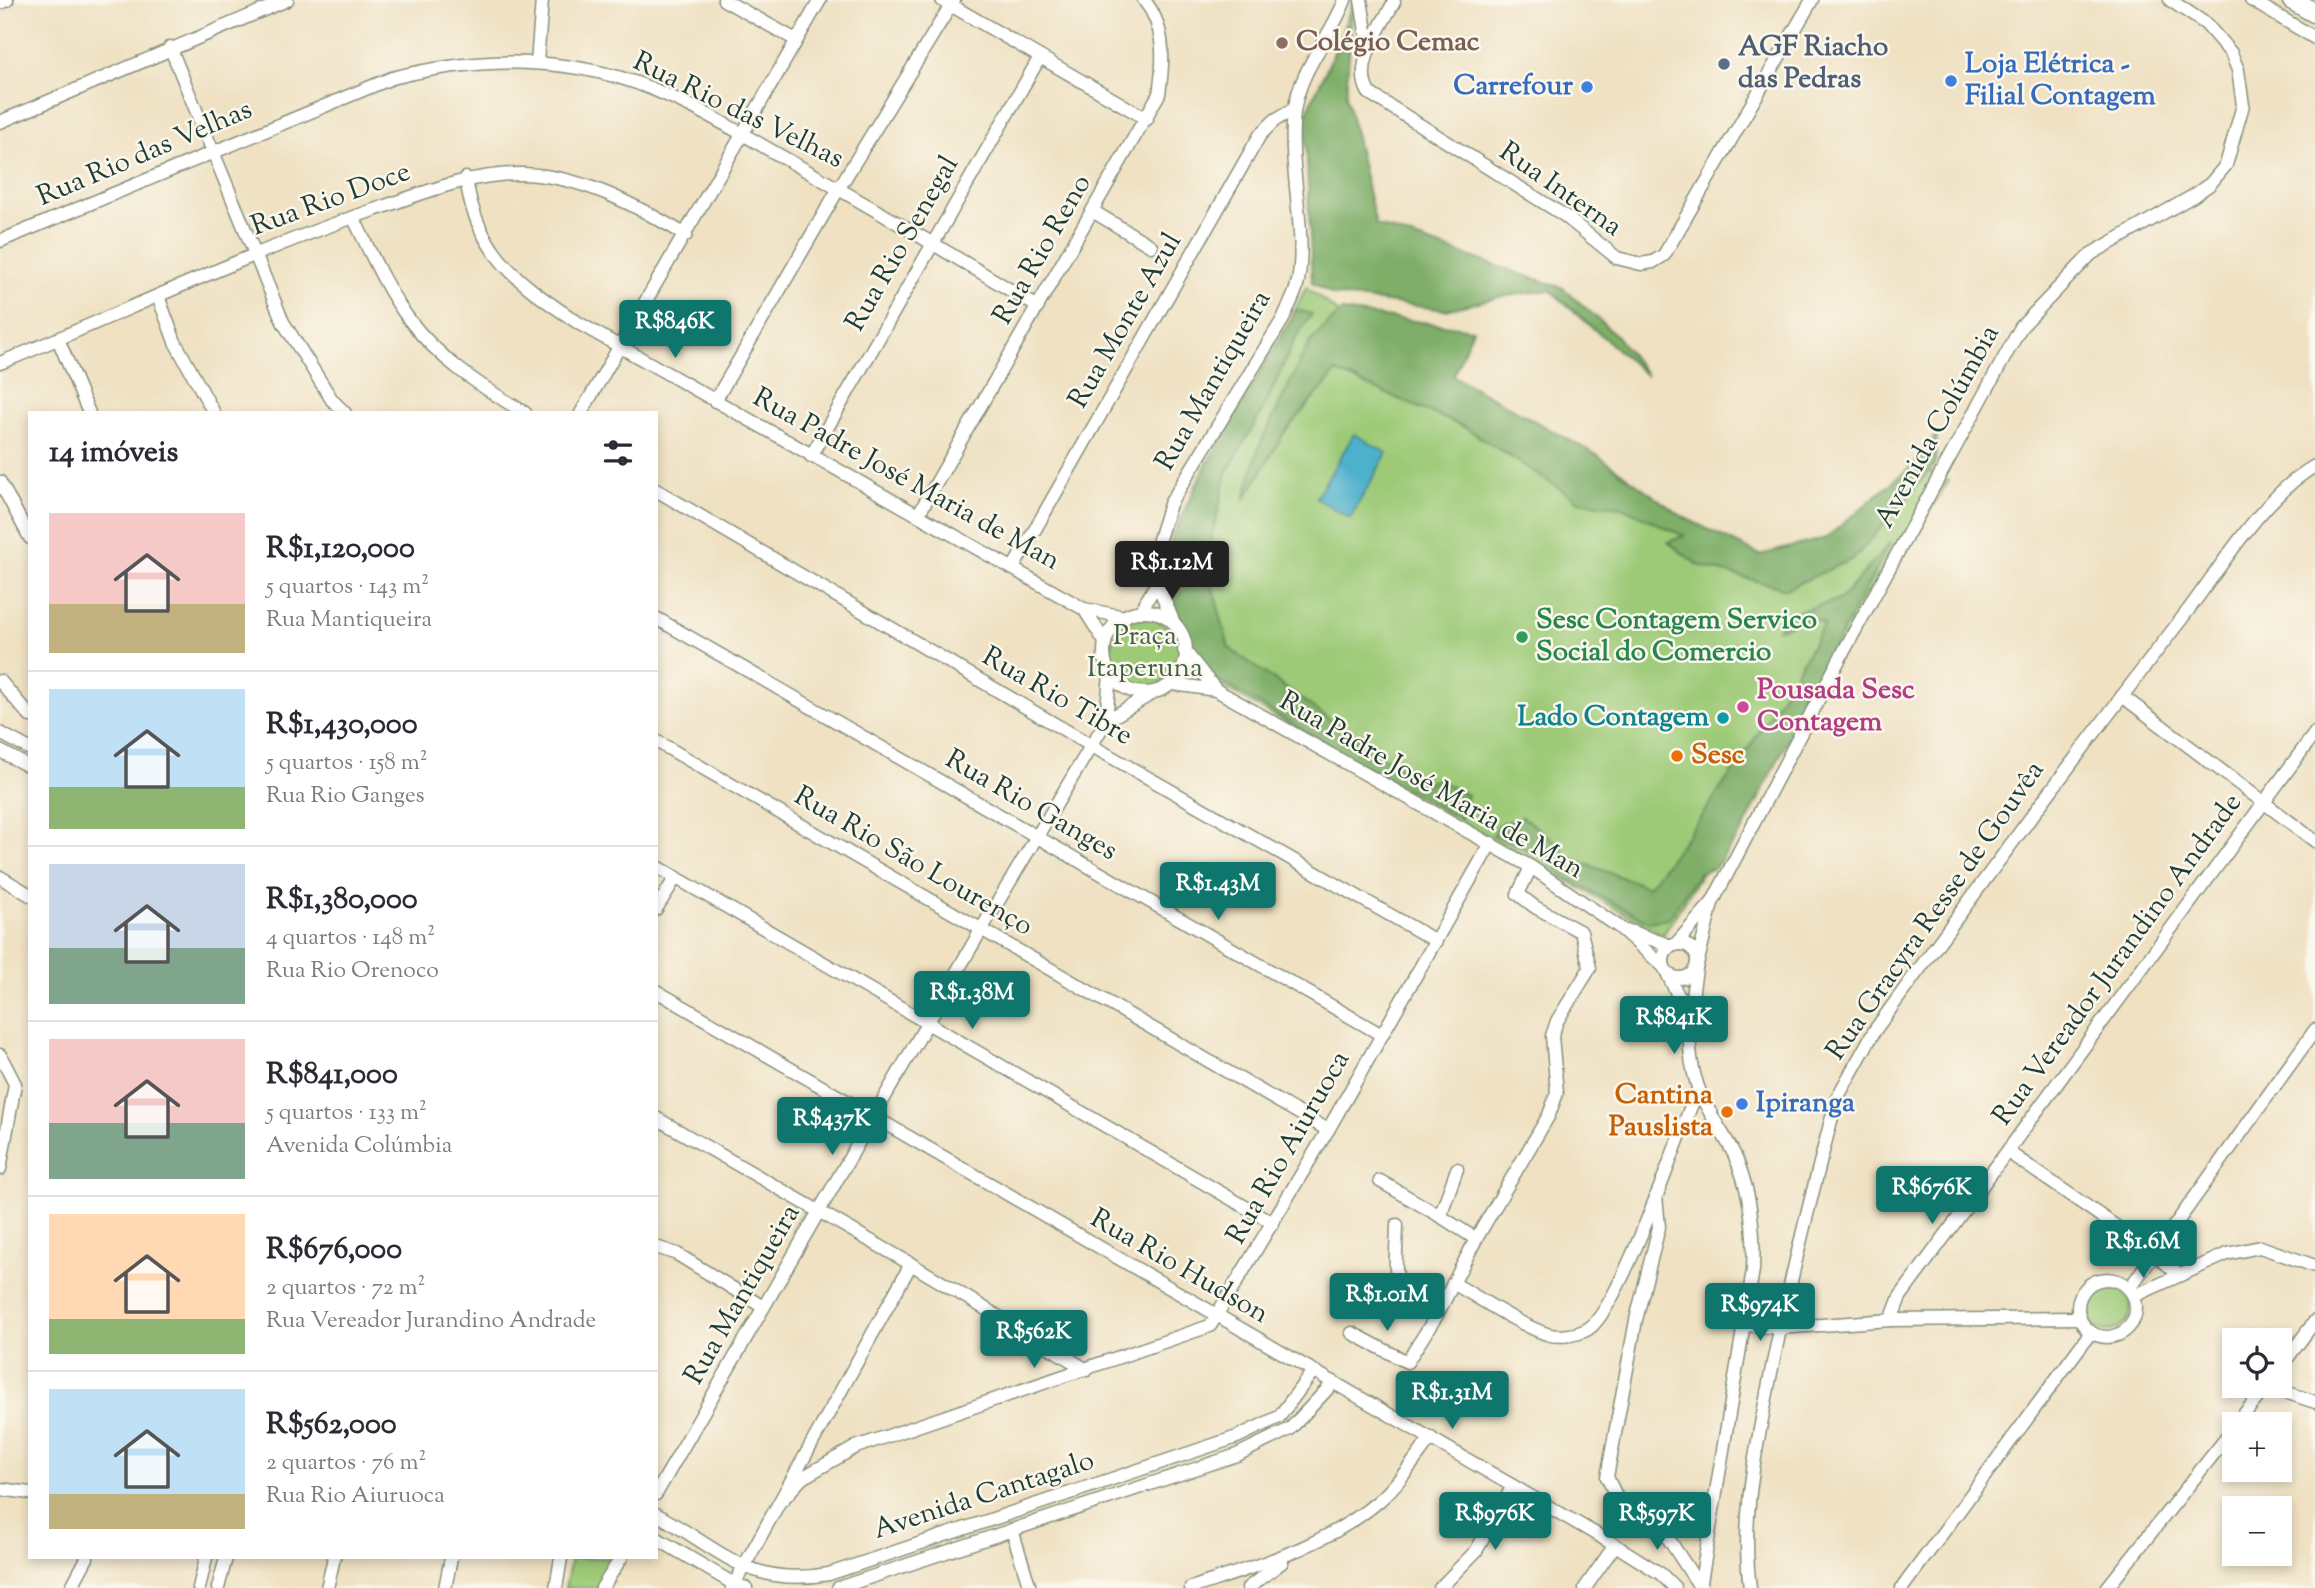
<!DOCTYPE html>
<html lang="pt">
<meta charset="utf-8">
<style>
:root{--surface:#fff;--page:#f7f7f7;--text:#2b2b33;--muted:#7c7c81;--line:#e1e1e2;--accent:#0f766e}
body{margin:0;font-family:"Sorts Mill Goudy",serif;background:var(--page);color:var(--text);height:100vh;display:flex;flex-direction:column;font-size:26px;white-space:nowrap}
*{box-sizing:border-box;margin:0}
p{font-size:23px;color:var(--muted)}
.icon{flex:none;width:38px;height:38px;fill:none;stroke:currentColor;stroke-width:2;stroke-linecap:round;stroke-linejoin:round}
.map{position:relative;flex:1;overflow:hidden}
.drawer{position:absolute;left:28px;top:411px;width:630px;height:1148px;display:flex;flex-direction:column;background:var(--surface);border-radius:0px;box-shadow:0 4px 10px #0003}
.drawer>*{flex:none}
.controls{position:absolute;left:2222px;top:1328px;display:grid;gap:14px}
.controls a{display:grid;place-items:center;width:70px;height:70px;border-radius:0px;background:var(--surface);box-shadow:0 4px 10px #0003;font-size:35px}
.price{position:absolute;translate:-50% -60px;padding:0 16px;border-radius:7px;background:var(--accent);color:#fff;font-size:23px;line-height:46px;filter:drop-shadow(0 2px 4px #0008)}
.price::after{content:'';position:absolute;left:50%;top:42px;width:21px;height:16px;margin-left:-10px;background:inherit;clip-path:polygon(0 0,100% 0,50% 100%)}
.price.current{background:#222;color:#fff}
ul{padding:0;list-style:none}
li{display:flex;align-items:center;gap:21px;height:175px;padding:0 21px}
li+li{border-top:2px solid var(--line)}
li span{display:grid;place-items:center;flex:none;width:196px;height:140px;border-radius:0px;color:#555}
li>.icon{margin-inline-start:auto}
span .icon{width:84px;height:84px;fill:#fffc;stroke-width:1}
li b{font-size:30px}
h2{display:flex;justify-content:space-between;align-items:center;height:84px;padding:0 21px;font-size:30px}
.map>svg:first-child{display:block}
.green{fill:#9dca77;stroke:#5e8456;stroke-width:2}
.forest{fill:#7eae68;stroke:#4e764e;stroke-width:2}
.water{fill:#4db1cc;stroke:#367780;stroke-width:2}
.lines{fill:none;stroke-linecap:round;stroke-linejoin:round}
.minor-casing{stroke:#878f7b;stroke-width:15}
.highway-casing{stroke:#878f7b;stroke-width:22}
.minor{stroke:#fff;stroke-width:12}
.highway{stroke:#fff;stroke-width:19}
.education-dot{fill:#8d6e63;stroke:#fbf7ec;stroke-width:2.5}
.service-dot{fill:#5c6f8a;stroke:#fbf7ec;stroke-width:2.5}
.shop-dot{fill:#3f7fe0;stroke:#fbf7ec;stroke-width:2.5}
.leisure-dot{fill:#2e9e5b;stroke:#fbf7ec;stroke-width:2.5}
.hotel-dot{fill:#d1479c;stroke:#fbf7ec;stroke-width:2.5}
.culture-dot{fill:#0f9aa8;stroke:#fbf7ec;stroke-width:2.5}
.food-dot{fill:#e8710a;stroke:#fbf7ec;stroke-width:2.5}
.labels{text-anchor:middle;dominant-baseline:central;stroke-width:5;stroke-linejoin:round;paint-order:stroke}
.education-label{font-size:28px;font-weight:bold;fill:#785e54;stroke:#fbf7ec;text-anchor:start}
.service-label{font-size:28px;font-weight:bold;fill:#4e5e75;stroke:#fbf7ec;text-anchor:start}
.shop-label{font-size:28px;font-weight:bold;fill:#366cbe;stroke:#fbf7ec;text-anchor:start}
.street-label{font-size:28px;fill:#1f3d34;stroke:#fbf7ec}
.leisure-label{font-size:28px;font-weight:bold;fill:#27864d;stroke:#fbf7ec;text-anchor:start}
.park-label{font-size:28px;fill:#3e6045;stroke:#fbf7ec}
.hotel-label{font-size:28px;font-weight:bold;fill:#b23c85;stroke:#fbf7ec;text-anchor:start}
.culture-label{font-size:28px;font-weight:bold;fill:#0d838f;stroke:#fbf7ec;text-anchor:end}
.food-label{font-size:28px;font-weight:bold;fill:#c56008;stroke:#fbf7ec;text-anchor:start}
</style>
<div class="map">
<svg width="2315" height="1588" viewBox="0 0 2315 1588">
<rect width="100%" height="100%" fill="#fbf7ec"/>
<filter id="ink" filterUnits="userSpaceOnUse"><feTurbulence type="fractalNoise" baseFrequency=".0143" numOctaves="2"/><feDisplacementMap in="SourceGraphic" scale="14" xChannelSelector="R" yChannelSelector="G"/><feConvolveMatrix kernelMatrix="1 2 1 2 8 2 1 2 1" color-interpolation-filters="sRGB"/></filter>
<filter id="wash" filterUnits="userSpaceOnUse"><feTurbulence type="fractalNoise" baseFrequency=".00686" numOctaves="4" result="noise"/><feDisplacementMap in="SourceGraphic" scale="28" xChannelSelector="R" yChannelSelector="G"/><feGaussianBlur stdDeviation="1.57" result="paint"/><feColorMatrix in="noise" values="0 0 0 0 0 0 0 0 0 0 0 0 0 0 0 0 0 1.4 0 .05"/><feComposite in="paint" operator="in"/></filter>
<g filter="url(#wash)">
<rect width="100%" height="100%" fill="#efe1c2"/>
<g class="green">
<polygon points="1306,287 1438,392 1738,558 1849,545 1923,468 1949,481 1663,935 1223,687 1164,587"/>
<circle cx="1145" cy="653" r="35"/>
<circle cx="2108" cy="1308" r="23"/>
<polygon points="571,1558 615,1558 597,1588 565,1588"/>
</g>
<g class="forest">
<polygon points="1353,2 1346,95 1376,225 1563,288 1616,335 1647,376 1550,290 1499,297 1446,310 1334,295 1312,283 1305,116 1337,46"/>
<polygon points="1296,310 1312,314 1296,337 1264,408 1227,472 1206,562 1229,648 1397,767 1426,783 1437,779 1467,795 1460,821 1216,679 1190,651 1174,604 1169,568 1172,536 1206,465"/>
<polygon points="1341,311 1473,329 1453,376 1597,455 1683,517 1760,555 1826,538 1915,463 1937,433 1935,464 1855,558 1786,589 1698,565 1668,542 1684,536 1622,507 1579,501 1464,427 1336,372 1284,433 1244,501 1259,447 1309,343"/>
<path d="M1891,542L1827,661L1743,830L1715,868L1699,873L1668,919L1649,922L1566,878L1551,864L1556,858L1538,855L1493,835L1499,824L1523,817L1557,843L1567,857L1648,887C1714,803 1772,717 1824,624L1812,619L1778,629L1790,614L1841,599Z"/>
</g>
<polygon class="water" points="1354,434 1387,453 1350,518 1316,498"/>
</g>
<g filter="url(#ink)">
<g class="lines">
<defs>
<g id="minor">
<polyline points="724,0 796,40"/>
<polyline points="942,0 1147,119"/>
<polyline points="1361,0 1369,50"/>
<polyline points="2251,0 2315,38"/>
<path d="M1394,2C1381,27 1352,65 1369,93L1565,216L1617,258L1641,264L1653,262L1664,255L1812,0"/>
<polyline points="0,3 7,0"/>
<polyline points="170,47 283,322 332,400 345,413"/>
<polyline points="537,63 542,0"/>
<polyline points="0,122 287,0"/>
<path d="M466,178C476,254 520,284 580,324L1084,609L1125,617"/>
<polyline points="1094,212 1151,246"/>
<path d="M353,217C370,251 385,287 408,318C438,359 482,387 525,413"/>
<path d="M0,241L392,78C467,59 543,56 618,77C677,94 733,129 786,159C871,207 955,256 1038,307"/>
<polyline points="158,296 175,342 214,413"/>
<polyline points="58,339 89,413"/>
<path d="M0,363C125,312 247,253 374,210C423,193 470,173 523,174C583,176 635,205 686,235"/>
<polyline points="715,401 839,188 954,0"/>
<polyline points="581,413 820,0"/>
<polyline points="811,456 1040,57"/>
<polyline points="0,482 30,538"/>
<polyline points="656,490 1092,746 1436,941"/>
<path d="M918,515L1159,94C1164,61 1166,27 1144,0"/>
<polyline points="1013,568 1260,135 1275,120 1294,109"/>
<polyline points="1084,609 1105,642"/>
<circle cx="1145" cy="652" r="41"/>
<polyline points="1140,612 1157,583"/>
<polyline points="656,618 1382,1035"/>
<path d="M1174,623L1157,583L1159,539L1170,504L1283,319C1287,309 1293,299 1296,289C1310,243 1287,166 1294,112C1300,68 1330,39 1345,0"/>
<polyline points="1184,650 1216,690"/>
<polyline points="0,681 30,716"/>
<polyline points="1173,684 1216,690 1531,867 1619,927 1663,966"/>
<polyline points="2122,696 2315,841"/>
<polyline points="1106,721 1151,694"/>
<polyline points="0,733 30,749"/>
<polyline points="656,741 1328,1130"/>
<polyline points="0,751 30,767"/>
<polyline points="656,866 1273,1223"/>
<polyline points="0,877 30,895"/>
<polyline points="656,909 676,877"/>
<polyline points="1629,931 1671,946"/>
<circle cx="1680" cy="961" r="17"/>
<polyline points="1675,945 1711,904"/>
<polyline points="1697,965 1712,903 1839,660 2021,327 2091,254 2193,196 2210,184 2226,165 2243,105 2238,70 2231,53 2206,24 2170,0"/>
<path d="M1696,969C1690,1009 1684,1048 1698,1087C1706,1110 1723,1132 1734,1154C1751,1191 1755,1230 1753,1270L1700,1588"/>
<polyline points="1668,975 1689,1018"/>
<polyline points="656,991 1615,1545 1661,1574 1675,1588"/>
<polyline points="0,1055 15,1084 0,1169"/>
<polyline points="656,1118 911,1264 1087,1370"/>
<polyline points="2008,1152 2153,1252 2179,1275"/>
<polyline points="1457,1169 1440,1216 1476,1239"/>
<polyline points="1380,1181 1440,1216"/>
<polyline points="1656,1196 1659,1227 1636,1320 1607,1477 1619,1502 1668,1538 1700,1587"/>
<path d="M1397,1225C1396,1278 1387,1287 1437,1315"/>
<polyline points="656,1247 677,1254 763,1307"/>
<circle cx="2107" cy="1308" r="29"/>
<path d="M1453,1283C1478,1297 1521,1326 1547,1334C1558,1338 1578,1335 1588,1329C1620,1310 1679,1132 1698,1089"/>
<polyline points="2129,1289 2315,1030"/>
<polyline points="2134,1296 2227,1254 2260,1247 2315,1266"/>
<polyline points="1891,1320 1900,1297 2315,733"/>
<polyline points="1744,1325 1779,1328 1891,1320 2080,1318"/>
<polyline points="1352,1333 1407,1362 1437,1315 1476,1239 1549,1115 1557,1093 1552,1036 1557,1021 1590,968 1581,932 1535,907 1518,894 1531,867"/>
<polyline points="2280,1368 2315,1321"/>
<polyline points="2267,1386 2315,1402"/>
<polyline points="2236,1424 2267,1386"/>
<polyline points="0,1489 30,1493"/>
<polyline points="656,1494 981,930 1106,721 1110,674"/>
<polyline points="783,1499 802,1478 856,1447 1210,1326 1328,1130 1491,843"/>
<path d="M656,1514C722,1550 749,1588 829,1574L1237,1437L1279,1417L1313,1371"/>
<polyline points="1012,1530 1030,1588"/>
<polyline points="656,1538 734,1584 746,1588"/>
<polyline points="71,1588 87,1558"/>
<polyline points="199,1588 206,1558"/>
<polyline points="218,1588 226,1558"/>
<polyline points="327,1588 334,1558"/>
<polyline points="445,1588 451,1558"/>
<polyline points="556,1588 561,1558"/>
<polyline points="602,1588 621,1558"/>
<polyline points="732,1588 911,1264"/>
<polyline points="838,1588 1237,1455 1290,1429 1334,1382"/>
<path d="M1191,1588C1256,1566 1327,1546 1380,1500C1400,1482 1415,1459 1431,1438"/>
<polyline points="1248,1588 1282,1562"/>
<polyline points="1440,1588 1476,1551 1513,1486"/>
<polyline points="1585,1588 1615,1545"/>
<path d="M1750,1588C1741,1521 1754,1459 1767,1393C1786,1294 1811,1196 1837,1098L1875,1030C1977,889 2080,750 2186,613C2221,567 2265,494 2315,466"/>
<polyline points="1902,1588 2091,1332"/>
<polyline points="2107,1588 2235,1427"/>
</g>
<polyline id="highway" points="2292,0 2315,13"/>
</defs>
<use href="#minor" class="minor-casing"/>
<use href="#highway" class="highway-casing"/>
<use href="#minor" class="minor"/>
<use href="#highway" class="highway"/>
</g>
</g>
<circle class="education-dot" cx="1282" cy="43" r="7"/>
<circle class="service-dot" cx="1724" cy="64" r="7"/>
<g class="shop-dot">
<circle cx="1951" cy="81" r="7"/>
<circle cx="1587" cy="87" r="7"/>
<circle cx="1742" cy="1104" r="7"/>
</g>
<circle class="leisure-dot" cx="1522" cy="637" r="7"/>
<circle class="hotel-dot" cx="1743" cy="707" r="7"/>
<circle class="culture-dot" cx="1723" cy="718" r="7"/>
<g class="food-dot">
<circle cx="1677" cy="756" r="7"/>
<circle cx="1727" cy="1112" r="7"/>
</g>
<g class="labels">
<g class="education-label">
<text x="1296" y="43">Colégio Cemac</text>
</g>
<g class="service-label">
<text x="1738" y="48">AGF Riacho<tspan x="1738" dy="32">das Pedras</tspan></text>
</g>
<g class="shop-label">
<text x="1965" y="65">Loja Elétrica -<tspan x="1965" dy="32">Filial Contagem</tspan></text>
<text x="1573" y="87" text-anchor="end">Carrefour</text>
<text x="1756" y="1104">Ipiranga</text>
</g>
<g class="street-label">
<text transform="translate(738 111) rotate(26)">Rua Rio das Velhas</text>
<text transform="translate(145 154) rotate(-23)">Rua Rio das Velhas</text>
<text transform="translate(1560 190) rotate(35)">Rua Interna</text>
<text transform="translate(331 200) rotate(-20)">Rua Rio Doce</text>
<text transform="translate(903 244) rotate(-60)">Rua Rio Senegal</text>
<text transform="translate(1043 250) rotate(-60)">Rua Rio Reno</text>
<text transform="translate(1126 321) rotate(-60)">Rua Monte Azul</text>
<text transform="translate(1214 381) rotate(-60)">Rua Mantiqueira</text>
<text transform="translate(1938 427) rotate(-61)">Avenida Colúmbia</text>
<text transform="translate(906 480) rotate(29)">Rua Padre José Maria de Man</text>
<text transform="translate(1057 697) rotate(30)">Rua Rio Tibre</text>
<text transform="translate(1431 786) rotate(30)">Rua Padre José Maria de Man</text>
<text transform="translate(1031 806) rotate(30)">Rua Rio Ganges</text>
<text transform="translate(913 862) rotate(30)">Rua Rio São Lourenço</text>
<text transform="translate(1936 911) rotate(-55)">Rua Gracyra Resse de Gouvêa</text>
<text transform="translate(2118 960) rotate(-54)">Rua Vereador Jurandino Andrade</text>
<text transform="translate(1289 1148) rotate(-60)">Rua Rio Aiuruoca</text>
<text transform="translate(1179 1267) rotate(30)">Rua Rio Hudson</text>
<text transform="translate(743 1295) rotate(-60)">Rua Mantiqueira</text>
<text transform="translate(984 1496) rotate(-18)">Avenida Cantagalo</text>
</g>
<g class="leisure-label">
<text x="1536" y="621">Sesc Contagem Servico<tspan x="1536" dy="32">Social do Comercio</tspan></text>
</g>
<g class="park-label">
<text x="1145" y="637">Praça<tspan x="1145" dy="32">Itaperuna</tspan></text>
</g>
<g class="hotel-label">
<text x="1757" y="691">Pousada Sesc<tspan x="1757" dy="32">Contagem</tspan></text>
</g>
<g class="culture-label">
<text x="1709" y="718">Lado Contagem</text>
</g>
<g class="food-label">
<text x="1691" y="756">Sesc</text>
<text x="1713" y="1096" text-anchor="end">Cantina<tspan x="1713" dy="32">Pauslista</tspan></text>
</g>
</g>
</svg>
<div class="controls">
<a><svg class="icon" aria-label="locate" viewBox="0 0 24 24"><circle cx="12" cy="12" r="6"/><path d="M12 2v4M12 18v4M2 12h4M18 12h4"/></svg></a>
<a>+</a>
<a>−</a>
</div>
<b class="price" style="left:675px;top:360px">R$846K</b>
<b class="price current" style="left:1172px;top:601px">R$1.12M</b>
<b class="price" style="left:1218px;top:922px">R$1.43M</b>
<b class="price" style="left:972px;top:1031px">R$1.38M</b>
<b class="price" style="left:1674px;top:1056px">R$841K</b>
<b class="price" style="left:832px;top:1157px">R$437K</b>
<b class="price" style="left:1932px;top:1226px">R$676K</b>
<b class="price" style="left:2143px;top:1280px">R$1.6M</b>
<b class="price" style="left:1387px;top:1333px">R$1.01M</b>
<b class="price" style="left:1760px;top:1343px">R$974K</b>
<b class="price" style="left:1034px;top:1370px">R$562K</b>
<b class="price" style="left:1452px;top:1431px">R$1.31M</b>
<b class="price" style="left:1495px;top:1552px">R$976K</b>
<b class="price" style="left:1657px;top:1552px">R$597K</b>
<section class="drawer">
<h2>14 imóveis<svg class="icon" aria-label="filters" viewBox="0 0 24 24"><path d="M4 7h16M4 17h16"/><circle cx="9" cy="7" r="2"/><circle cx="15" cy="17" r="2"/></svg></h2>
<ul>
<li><span style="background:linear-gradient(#f6c9c9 65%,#c2b280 0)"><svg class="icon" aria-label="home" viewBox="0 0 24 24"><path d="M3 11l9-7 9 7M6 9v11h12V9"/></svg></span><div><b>R$1,120,000</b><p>5 quartos · 143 m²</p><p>Rua Mantiqueira</p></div></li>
<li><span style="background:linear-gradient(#bfe0f5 70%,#8fb573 0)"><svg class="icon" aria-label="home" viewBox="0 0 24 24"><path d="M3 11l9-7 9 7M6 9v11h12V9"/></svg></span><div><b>R$1,430,000</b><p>5 quartos · 158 m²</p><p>Rua Rio Ganges</p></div></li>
<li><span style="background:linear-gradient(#c9d6e8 60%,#7fa58c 0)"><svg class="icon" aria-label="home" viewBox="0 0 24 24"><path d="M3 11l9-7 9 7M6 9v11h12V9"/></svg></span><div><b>R$1,380,000</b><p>4 quartos · 148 m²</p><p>Rua Rio Orenoco</p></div></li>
<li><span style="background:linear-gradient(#f6c9c9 60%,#7fa58c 0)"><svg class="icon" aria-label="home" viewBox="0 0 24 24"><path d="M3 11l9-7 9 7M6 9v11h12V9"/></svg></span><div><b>R$841,000</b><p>5 quartos · 133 m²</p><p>Avenida Colúmbia</p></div></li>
<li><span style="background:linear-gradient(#ffd9b3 75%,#8fb573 0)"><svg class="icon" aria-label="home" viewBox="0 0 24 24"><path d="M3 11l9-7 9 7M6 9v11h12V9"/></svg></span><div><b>R$676,000</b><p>2 quartos · 72 m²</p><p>Rua Vereador Jurandino Andrade</p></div></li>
<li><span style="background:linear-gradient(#bfe0f5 75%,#c2b280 0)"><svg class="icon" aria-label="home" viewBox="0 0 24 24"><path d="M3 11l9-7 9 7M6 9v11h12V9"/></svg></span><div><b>R$562,000</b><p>2 quartos · 76 m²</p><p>Rua Rio Aiuruoca</p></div></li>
</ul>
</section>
</div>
